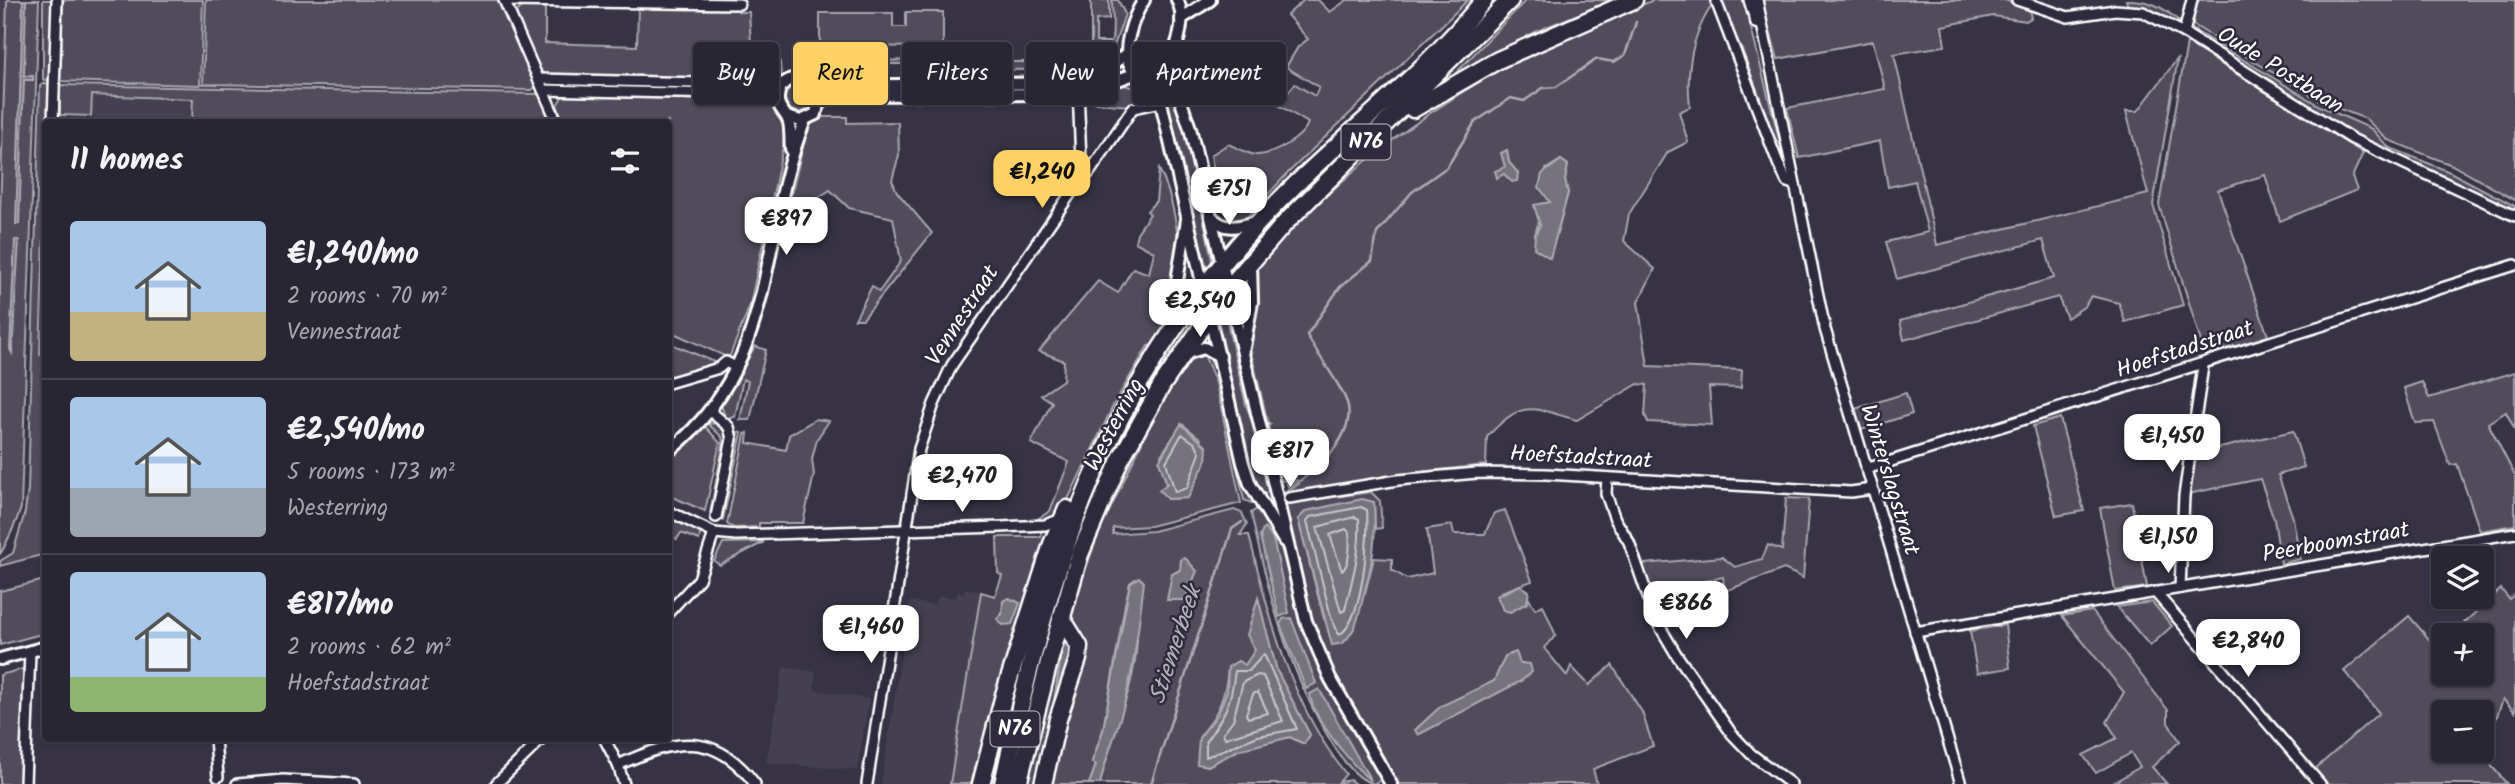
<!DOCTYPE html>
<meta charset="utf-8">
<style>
:root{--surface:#292634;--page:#312e3c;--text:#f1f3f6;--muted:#a5a5ac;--line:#45434f;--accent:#ffd166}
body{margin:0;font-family:Kalam,sans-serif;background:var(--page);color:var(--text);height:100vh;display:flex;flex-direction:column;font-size:26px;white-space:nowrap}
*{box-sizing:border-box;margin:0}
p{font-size:23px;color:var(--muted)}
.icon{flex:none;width:38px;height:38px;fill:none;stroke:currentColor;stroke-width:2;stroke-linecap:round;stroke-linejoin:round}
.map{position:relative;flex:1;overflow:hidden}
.side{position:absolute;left:42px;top:119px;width:630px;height:623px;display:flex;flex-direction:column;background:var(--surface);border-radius:7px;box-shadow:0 2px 5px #0004,0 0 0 2px var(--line)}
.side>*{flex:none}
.guide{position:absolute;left:693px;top:42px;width:665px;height:63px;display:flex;gap:14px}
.fabs{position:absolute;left:2431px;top:546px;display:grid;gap:14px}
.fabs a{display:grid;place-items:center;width:63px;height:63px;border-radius:7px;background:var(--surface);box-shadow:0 2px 5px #0004,0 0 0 2px var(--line);font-size:35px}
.price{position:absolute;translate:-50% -60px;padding:0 16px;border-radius:14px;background:#fff;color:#222;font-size:23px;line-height:46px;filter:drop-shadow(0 2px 4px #0008)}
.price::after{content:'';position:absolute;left:50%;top:42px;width:21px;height:16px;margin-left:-10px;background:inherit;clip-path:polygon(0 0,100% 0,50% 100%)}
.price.on{background:var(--accent);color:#111}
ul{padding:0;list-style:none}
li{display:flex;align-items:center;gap:21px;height:175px;padding:0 28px}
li+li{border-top:2px solid var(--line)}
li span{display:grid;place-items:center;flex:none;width:196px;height:140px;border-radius:7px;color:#555}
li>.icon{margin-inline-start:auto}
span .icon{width:84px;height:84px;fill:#fffc;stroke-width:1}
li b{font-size:30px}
h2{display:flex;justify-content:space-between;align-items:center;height:84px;padding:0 28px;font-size:30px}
.chip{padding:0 24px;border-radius:7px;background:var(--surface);box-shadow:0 2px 5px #0004,0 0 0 2px var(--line);font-size:24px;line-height:63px}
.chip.on{background:var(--accent);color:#111}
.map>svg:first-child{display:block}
.built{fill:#444051}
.green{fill:#514c5c;stroke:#a8a6ae;stroke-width:2;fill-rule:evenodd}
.water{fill:#76737f;stroke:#adabb2;stroke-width:2}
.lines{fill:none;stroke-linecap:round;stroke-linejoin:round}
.shore{stroke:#c8c7cc;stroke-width:2}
.stream{stroke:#adabb2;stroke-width:2.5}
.minor-casing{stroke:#fff;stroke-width:14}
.tertiary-casing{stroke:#fff;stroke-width:16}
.trunk-casing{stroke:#fff;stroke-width:21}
.minor{stroke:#2f2a3d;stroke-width:9}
.tertiary{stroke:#2f2a3d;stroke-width:10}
.trunk{stroke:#2f2a3d;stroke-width:16}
.labels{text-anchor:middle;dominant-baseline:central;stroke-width:5;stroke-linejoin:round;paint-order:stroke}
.shield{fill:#2f2a3d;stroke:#c1bfc5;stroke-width:2}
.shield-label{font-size:21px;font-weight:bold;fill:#fff}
.street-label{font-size:23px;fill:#fff;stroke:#2f2a3d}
.water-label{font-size:24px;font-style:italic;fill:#b4b2b9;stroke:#2f2a3d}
</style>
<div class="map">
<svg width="2515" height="784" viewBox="0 0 2515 784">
<rect width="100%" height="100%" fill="#373345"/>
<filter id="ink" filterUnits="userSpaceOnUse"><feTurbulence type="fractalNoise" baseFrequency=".0143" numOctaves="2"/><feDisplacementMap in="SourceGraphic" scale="14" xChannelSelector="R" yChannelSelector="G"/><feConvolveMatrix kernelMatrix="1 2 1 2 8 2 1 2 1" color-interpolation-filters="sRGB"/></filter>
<g filter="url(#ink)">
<g class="built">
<polygon points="0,0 7,0 0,213"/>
<polygon points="91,95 193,99 192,122 90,122"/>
<polygon points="965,588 981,592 950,784 881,784 910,601 933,605 940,596 956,598 957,592 964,593"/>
<polygon points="783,667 816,672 814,690 869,699 857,770 766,763"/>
</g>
<g class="green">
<path d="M7,0H39L21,507C20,514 4,549 0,554V213Z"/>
<polygon points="43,0 52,0 50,80 43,80"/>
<polygon points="63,0 203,0 200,85 60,81"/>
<polygon points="206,0 500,0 537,86 532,90 203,84"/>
<polygon points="1091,0 1109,0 1109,19 1096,20 1096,42 1109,42 1102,54 1091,58"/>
<path d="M1112,0H1118L1125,14L1111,55L1093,70L1091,61C1120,57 1112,23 1112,0Z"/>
<path d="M1304,0H1318L1330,12L1347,0H1468L1289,172L1246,218L1235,223L1219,205L1211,155L1228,144C1236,147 1247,154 1256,155C1272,156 1303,138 1308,123L1277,104L1295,84L1315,96L1319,87L1286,67L1298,47L1308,39L1287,15Z"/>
<polygon points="1494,0 1502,0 1236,270 1235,263 1321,169 1442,56"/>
<polygon points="1526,0 1613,0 1537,31 1451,78"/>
<path d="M1654,0H1712L1713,4C1691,35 1686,71 1690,107L1679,112L1688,142L1668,152L1629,214L1624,241L1655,269L1638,302L1648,366L1742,370L1741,388L1709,387L1712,425L1648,422L1645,415L1647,385L1638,384L1577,420C1530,407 1522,399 1487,437L1486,465L1408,473L1285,495L1284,491L1288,492L1299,484L1297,480L1288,486L1285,480L1281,481L1268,426L1271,424H1268L1248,339L1254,271L1278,238L1285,237C1364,152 1461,86 1565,36C1594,22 1625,12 1654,0ZM1561,160L1568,165L1565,180L1568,193L1555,240L1535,235L1543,205L1550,202L1544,191L1546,169Z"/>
<polygon points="1719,0 1744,0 1787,171 1743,52"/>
<polygon points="1761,0 2005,0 2029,9 2031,18 2026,21 1993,16 1942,26 1945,46 1894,54 1937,245 2148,194 2126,111 2138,111 2178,58 2153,205 2183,305 2125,322 2119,303 2091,296 2085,306 2067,318 2058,297 1904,340 1900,321 2054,278 2043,240 1897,279 1886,242 1928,232 1915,181 1888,187 1880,141 1799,158 1787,108 1885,89 1873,41 1778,59"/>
<path d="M2126,0C2150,0 2162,6 2180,22C2163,25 2147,6 2128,6Z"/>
<polygon points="2197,0 2515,0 2515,200 2452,165 2388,140 2366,119 2322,102 2190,23"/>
<polygon points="524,6 545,6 545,43 637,46 638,6 738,8 739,12 749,12 751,44 747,78 731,81 546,77 540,72 517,17 516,12"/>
<polygon points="906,12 943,12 943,47 820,46 820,13 893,13 893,27 906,27"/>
<polygon points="2189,27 2320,106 2372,129 2388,147 2450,172 2515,206 2515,212 2353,137 2190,32"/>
<polygon points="2187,43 2363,153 2352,177 2357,190 2280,221 2265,175 2218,190 2268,336 2205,355 2159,205"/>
<polygon points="992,48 997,62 1083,62 1083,69 1005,70 978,64 979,61 986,61"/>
<polygon points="758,51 779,51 781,75 756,77"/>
<polygon points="800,51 819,51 819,62 828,70 845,61 931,60 931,64 865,64 851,68 834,78 801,71"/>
<polygon points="872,69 872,79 931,80 931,69 938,69 949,80 846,80 859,70"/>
<circle cx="799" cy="98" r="14"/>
<polygon points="43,84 49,84 40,355 46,356 45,554 0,566 0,561 13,553 25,512 28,489 40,86"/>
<polygon points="552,84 774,87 772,92 552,88 549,85"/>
<polygon points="1172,84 1184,124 1212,260 1209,267 1205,263 1160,88"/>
<polygon points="60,85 536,94 540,95 552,122 192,122 193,99 92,95 91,116 60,115"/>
<polygon points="1124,85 1141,89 1149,101 1129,106 1096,103 1107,89"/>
<path d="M564,94L764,100C777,106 784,123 785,137L750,305L729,358L669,331L668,122H564L557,105Z"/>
<polygon points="819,117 847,117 847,123 898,122 899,155 892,180 897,192 932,233 863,319 855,319 872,286 879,292 901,261 893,218 849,208 830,190 816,199 797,198 790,232 782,231 808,127"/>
<path d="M1159,169C1178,206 1184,267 1177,307C1175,320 1161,334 1154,345L1148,346L1114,404L1062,512L1049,521L1031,523L1050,511L1069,462L1031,443L1052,402L1041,395L1063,380L1064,361L1039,351L1098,281L1118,293L1133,268L1149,274L1154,252L1135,242L1137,233L1150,214L1147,211L1156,201Z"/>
<polygon points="1224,309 1246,405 1255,428 1271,490 1261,496 1250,476 1215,317"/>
<polygon points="1182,330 1147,388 1082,528 1075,528 1146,382"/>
<polygon points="669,343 715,362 713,366 669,378"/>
<polygon points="755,346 766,350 750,420 740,420 748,381 743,379 735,417 726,419 721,405"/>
<path d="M1203,352L1216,383L1241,503L1150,526L1113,528V534L1153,531L1234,510L1242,513L1247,524L1240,535H1249C1269,618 1291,705 1346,774L1339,782L1350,780L1355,784H1100C1110,736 1135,691 1137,641C1137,621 1135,600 1134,580L1130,583L1125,604L1103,730L1092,762L1096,765L1089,784H1047L1071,610L1098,535L1151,423L1186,359ZM1182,424L1201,439L1188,498L1168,499L1161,455ZM1258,599L1277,671L1310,735L1304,744L1290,737L1238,750L1208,766L1199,738C1218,714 1226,697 1228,667L1245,666L1255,650Z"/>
<polygon points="1206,352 1216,362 1256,500 1251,503 1244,500 1216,372"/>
<polygon points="2515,372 2515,430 2506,412 2488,423 2515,476 2515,525 2480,531 2457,464 2450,465 2434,422 2415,423 2404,388 2422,382 2429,398"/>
<polygon points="1906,393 1912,414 1861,430 1855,409"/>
<polygon points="2060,418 2084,511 2056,516 2033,426"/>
<polygon points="816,419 829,421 817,439 812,459 814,475 803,523 759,523 759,527 734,528 727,524 745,434 748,433 747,443 786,450 789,435"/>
<polygon points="707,423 720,424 728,439 714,507 710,513 723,444 722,437"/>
<polygon points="705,426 720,443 705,511 668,495 669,460"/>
<polygon points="2293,431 2304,467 2278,475 2293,518 2300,559 2281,564 2274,519 2260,479 2188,494 2194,454"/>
<polygon points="734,432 742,433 723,520 721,516 736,440"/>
<polygon points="1371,492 1380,501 1382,528 1375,529 1374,502 1298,519 1324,619 1365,593 1374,558 1392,559 1392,570 1407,579 1433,573 1427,529 1452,525 1454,534 1485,534 1494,513 1505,510 1532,581 1501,592 1527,603 1529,599 1535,609 1543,605 1556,636 1544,648 1567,676 1571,666 1589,685 1612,665 1642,712 1653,746 1593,769 1597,784 1397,784 1333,674 1311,620 1280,493 1290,503"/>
<polygon points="1786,498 1809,499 1803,578 1784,569 1725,591 1723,577 1666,590 1651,597 1641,565 1644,564 1722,557 1735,567 1762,559 1768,545 1782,550"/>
<polygon points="2132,503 2147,587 2115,591 2100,508"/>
<path d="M1260,507C1291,553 1289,593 1309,642C1328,690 1356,734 1383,779L1373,784C1352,777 1337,752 1326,733C1286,664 1268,591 1251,513Z"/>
<polygon points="669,517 701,531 699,540 681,533 677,539 669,536"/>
<polygon points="1056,525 977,784 950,784 981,592 995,596 1002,576 998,573 997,537 1041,537 1041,529"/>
<polygon points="764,542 720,565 714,561 723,543"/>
<polygon points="45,580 45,633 0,645 0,591"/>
<polygon points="1044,582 994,784 986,784"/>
<path d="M2501,589L2509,599L2515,594V712L2503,699L2483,756L2507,784H2328L2315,769L2379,713L2344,671L2409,616L2443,655V674H2459L2462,677L2465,674H2482V635H2455L2454,632ZM2443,712H2482V751H2443Z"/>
<polygon points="2152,602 2172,626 2150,646 2117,607"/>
<polygon points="2092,611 2168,710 2168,723 2180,741 2152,767 2167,784 2111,784 2140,767 2131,753 2096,773 2083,755 2117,738 2107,722 2124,692 2062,616"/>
<polygon points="2005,625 2010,668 1977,673 1970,631"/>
<polygon points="1065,629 1072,640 1039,784 1027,784"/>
<polygon points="23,669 26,682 21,784 0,784 0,675"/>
</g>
<g class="water">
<polygon points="23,0 26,0 24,76 33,76 33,80 24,80 19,224 16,224"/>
<polygon points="1507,150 1509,162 1518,173 1517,181 1512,182 1504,174 1497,178 1495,171 1505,167 1501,153"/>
<polygon points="1561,160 1568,165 1565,180 1568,193 1550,258 1534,248 1535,235 1540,225 1534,205 1550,202 1539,187 1542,174"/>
<polygon points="15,240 19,240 12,353 10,349"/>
<polygon points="1181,424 1207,447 1206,461 1188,498 1168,499 1159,490 1167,484 1159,461"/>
<path d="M1362,499L1374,502C1376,538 1374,559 1364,594C1359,613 1358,629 1343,643L1332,645L1298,519L1306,511Z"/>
<polygon points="1264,528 1273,538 1289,613 1279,617 1260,536"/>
<polygon points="1185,558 1197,571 1185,600 1167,600 1172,574 1180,570 1181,559"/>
<path d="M1139,577L1144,582C1139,622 1135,662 1125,701C1118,730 1106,755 1100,784H1089L1096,765L1092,762L1103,730L1130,583Z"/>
<polygon points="1520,585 1529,591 1527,603 1510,612 1503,610 1497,596"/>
<polygon points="1009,598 1020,603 1012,624 1003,625 997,619 1002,614 1003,601"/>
<polygon points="1258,598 1277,671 1310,735 1304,744 1290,737 1238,750 1208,766 1197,764 1199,738 1218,714 1227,691 1228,667 1238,661 1245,665 1255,650 1247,635"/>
<polygon points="1291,618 1316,683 1306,689 1280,624 1283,619"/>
<polygon points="1068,638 1073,653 1052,714 1063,643"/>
<polygon points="1516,652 1520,663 1530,664 1532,672 1521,681 1418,735 1415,730 1441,706 1494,681 1505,656"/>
<path d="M1319,689L1323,696L1371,781C1352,765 1312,718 1310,694Z"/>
</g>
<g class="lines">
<g class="shore">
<polygon points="1182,434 1196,444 1200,453 1187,488 1175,492 1166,462"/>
<path d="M1361,507L1367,510C1369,537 1363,622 1339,635L1331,617L1307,521L1310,517Z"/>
<path d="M1355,517L1359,519C1361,552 1352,579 1345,610L1341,612L1317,527Z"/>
<path d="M1346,529L1349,532C1350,544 1351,563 1342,571L1330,535Z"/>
<path d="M1264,654L1297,729L1258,736L1206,757V741C1225,715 1231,704 1235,671H1249Z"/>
<polygon points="1258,675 1263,676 1283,721 1225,738 1223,733 1233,720 1243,682"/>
<polygon points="1258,692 1268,713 1248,718 1246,714 1253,694"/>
</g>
<g class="stream">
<path d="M1287,490C1313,473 1354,440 1348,406C1345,390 1316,353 1307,335L1340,287L1372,261L1377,233L1412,192L1447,167L1475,122L1511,98L1524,101L1543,88L1556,87L1597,59L1614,62L1625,55L1636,22"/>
<polyline points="1151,784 1232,529 1242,522"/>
</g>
<defs>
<g id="minor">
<polyline points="504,0 557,122"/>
<polyline points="1749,0 1756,23"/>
<polyline points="1757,0 1825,329 1961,784"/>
<polyline points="2017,0 2068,17 2115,10 2143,12 2184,33 2352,139 2515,216"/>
<polyline points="505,1 739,4"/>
<polyline points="1716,1 1778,163 1787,182 1794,184"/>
<polyline points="2184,33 2192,0"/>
<polyline points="538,79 777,85 786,82"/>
<polyline points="543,90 763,95 777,100"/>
<polyline points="53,122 57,0"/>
<polyline points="1079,175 1089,173 1133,108 1161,102"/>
<polyline points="668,383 719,368 726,362 737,368"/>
<polyline points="710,411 729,427 732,439 716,517"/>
<polyline points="1866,469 2515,265"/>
<polyline points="1607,478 1606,494 1615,519 1629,542 1656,620 1676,654 1732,734 1751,754 1791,784"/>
<polyline points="1289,498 1398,480 1477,473 1546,474 1851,492 1872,489"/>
<polyline points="668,511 714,533 736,535 1001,527 1045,525 1062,519"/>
<polyline points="2180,588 2184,496 2203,366"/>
<polyline points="2155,592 2320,784"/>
<polyline points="668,613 699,579 714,533"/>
<polyline points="1915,632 2515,533"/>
<polyline points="215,738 218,777"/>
<polyline points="604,738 618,765 624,784"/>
<path d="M618,765C673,740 714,729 755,784"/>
<polyline points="25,784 30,651"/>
<polyline points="237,784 283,780 354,784"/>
<polyline points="496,784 543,738"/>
<polyline points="867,784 919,449 934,404 952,365 1071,193 1079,175 1081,161 1078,89"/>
</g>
<g id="tertiary">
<path d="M1144,0C1133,17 1120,51 1132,69L1150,76L1163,71C1176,54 1188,20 1177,0"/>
<polyline points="1181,19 1210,0"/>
<polyline points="1168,64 1190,128 1306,621 1330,678 1391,784"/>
<polyline points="1150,76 1161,102 1243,463 1250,484 1284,541"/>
<polyline points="816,86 1077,83 1102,74 1127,53"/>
<polyline points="821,102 837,95 1079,94 1137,73"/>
<path d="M787,117L801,121L816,114L820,94C813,73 780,72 778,97C777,109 786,112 789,122C791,130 790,141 791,149"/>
<path d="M1211,216C1225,233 1241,226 1259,221"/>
<polyline points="1183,313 1177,281 1187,219"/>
<polyline points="1244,347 1252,302 1251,263"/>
<polyline points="1184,354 1204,348 1220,356"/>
<path d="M668,452C781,362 757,238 805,120"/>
<polyline points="0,659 46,647"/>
</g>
<g id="trunk">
<polyline points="1413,109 1498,60 1634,0"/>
<polyline points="981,784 1004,695 1052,544 1067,509"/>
<path d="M1003,784C1050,563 1101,394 1258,223C1329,145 1418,82 1484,0"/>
<polyline points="1018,784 1050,658 1080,554 1120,460 1162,385 1227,290 1285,223 1510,0"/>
<polyline points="1043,784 1058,719 1078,659 1079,646 1061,617"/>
</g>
</defs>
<use href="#minor" class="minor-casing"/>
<use href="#tertiary" class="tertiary-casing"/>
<use href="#trunk" class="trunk-casing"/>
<use href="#minor" class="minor"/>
<use href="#tertiary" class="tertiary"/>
<use href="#trunk" class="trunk"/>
</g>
</g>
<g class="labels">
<g class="shield">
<rect x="1341.5" y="124.5" width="49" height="35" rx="5"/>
<rect x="990.5" y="711.5" width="49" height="35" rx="5"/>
</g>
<g class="shield-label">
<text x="1366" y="142">N76</text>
<text x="1015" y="729">N76</text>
</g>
<g class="street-label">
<text transform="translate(2280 71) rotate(32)">Oude Postbaan</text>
<text transform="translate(963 316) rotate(-57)">Vennestraat</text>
<text transform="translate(2185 350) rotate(-18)">Hoefstadstraat</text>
<text transform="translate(1115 425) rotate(-62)">Westerring</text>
<text transform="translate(1581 458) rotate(3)">Hoefstadstraat</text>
<text transform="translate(1889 480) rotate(73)">Winterslagstraat</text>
<text transform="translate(2336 543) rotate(-10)">Peerboomstraat</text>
</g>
<g class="water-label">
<text transform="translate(1176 645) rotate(-72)">Stiemerbeek</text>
</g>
</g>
</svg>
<div class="fabs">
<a><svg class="icon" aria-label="layers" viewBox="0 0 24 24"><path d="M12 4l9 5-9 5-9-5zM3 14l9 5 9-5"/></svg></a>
<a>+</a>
<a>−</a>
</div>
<b class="price on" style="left:1042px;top:210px">€1,240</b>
<b class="price" style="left:1229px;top:227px">€751</b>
<b class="price" style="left:786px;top:257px">€897</b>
<b class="price" style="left:1200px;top:339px">€2,540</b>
<b class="price" style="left:2172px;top:474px">€1,450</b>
<b class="price" style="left:1290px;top:489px">€817</b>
<b class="price" style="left:962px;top:514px">€2,470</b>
<b class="price" style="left:2168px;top:575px">€1,150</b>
<b class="price" style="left:1686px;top:641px">€866</b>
<b class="price" style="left:871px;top:665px">€1,460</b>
<b class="price" style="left:2248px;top:679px">€2,840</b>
<div class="guide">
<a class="chip">Buy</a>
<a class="chip on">Rent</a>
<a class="chip">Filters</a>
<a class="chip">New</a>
<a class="chip">Apartment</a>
</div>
<section class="side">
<h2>11 homes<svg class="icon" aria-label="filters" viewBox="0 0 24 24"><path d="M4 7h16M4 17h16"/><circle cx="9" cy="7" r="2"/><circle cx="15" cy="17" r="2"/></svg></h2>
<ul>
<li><span style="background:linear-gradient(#a9c7e8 65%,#c2b280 0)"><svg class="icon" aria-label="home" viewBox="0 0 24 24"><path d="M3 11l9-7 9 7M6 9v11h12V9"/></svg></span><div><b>€1,240/mo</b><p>2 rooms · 70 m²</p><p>Vennestraat</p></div></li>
<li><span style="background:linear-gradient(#a9c7e8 65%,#9aa5b1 0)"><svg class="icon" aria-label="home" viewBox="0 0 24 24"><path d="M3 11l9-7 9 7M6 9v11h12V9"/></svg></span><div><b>€2,540/mo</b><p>5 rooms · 173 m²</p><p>Westerring</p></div></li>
<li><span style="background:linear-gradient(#a9c7e8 75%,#8fb573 0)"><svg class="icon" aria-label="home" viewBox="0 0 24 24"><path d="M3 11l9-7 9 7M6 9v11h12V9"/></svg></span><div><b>€817/mo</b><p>2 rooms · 62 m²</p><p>Hoefstadstraat</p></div></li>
</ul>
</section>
</div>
